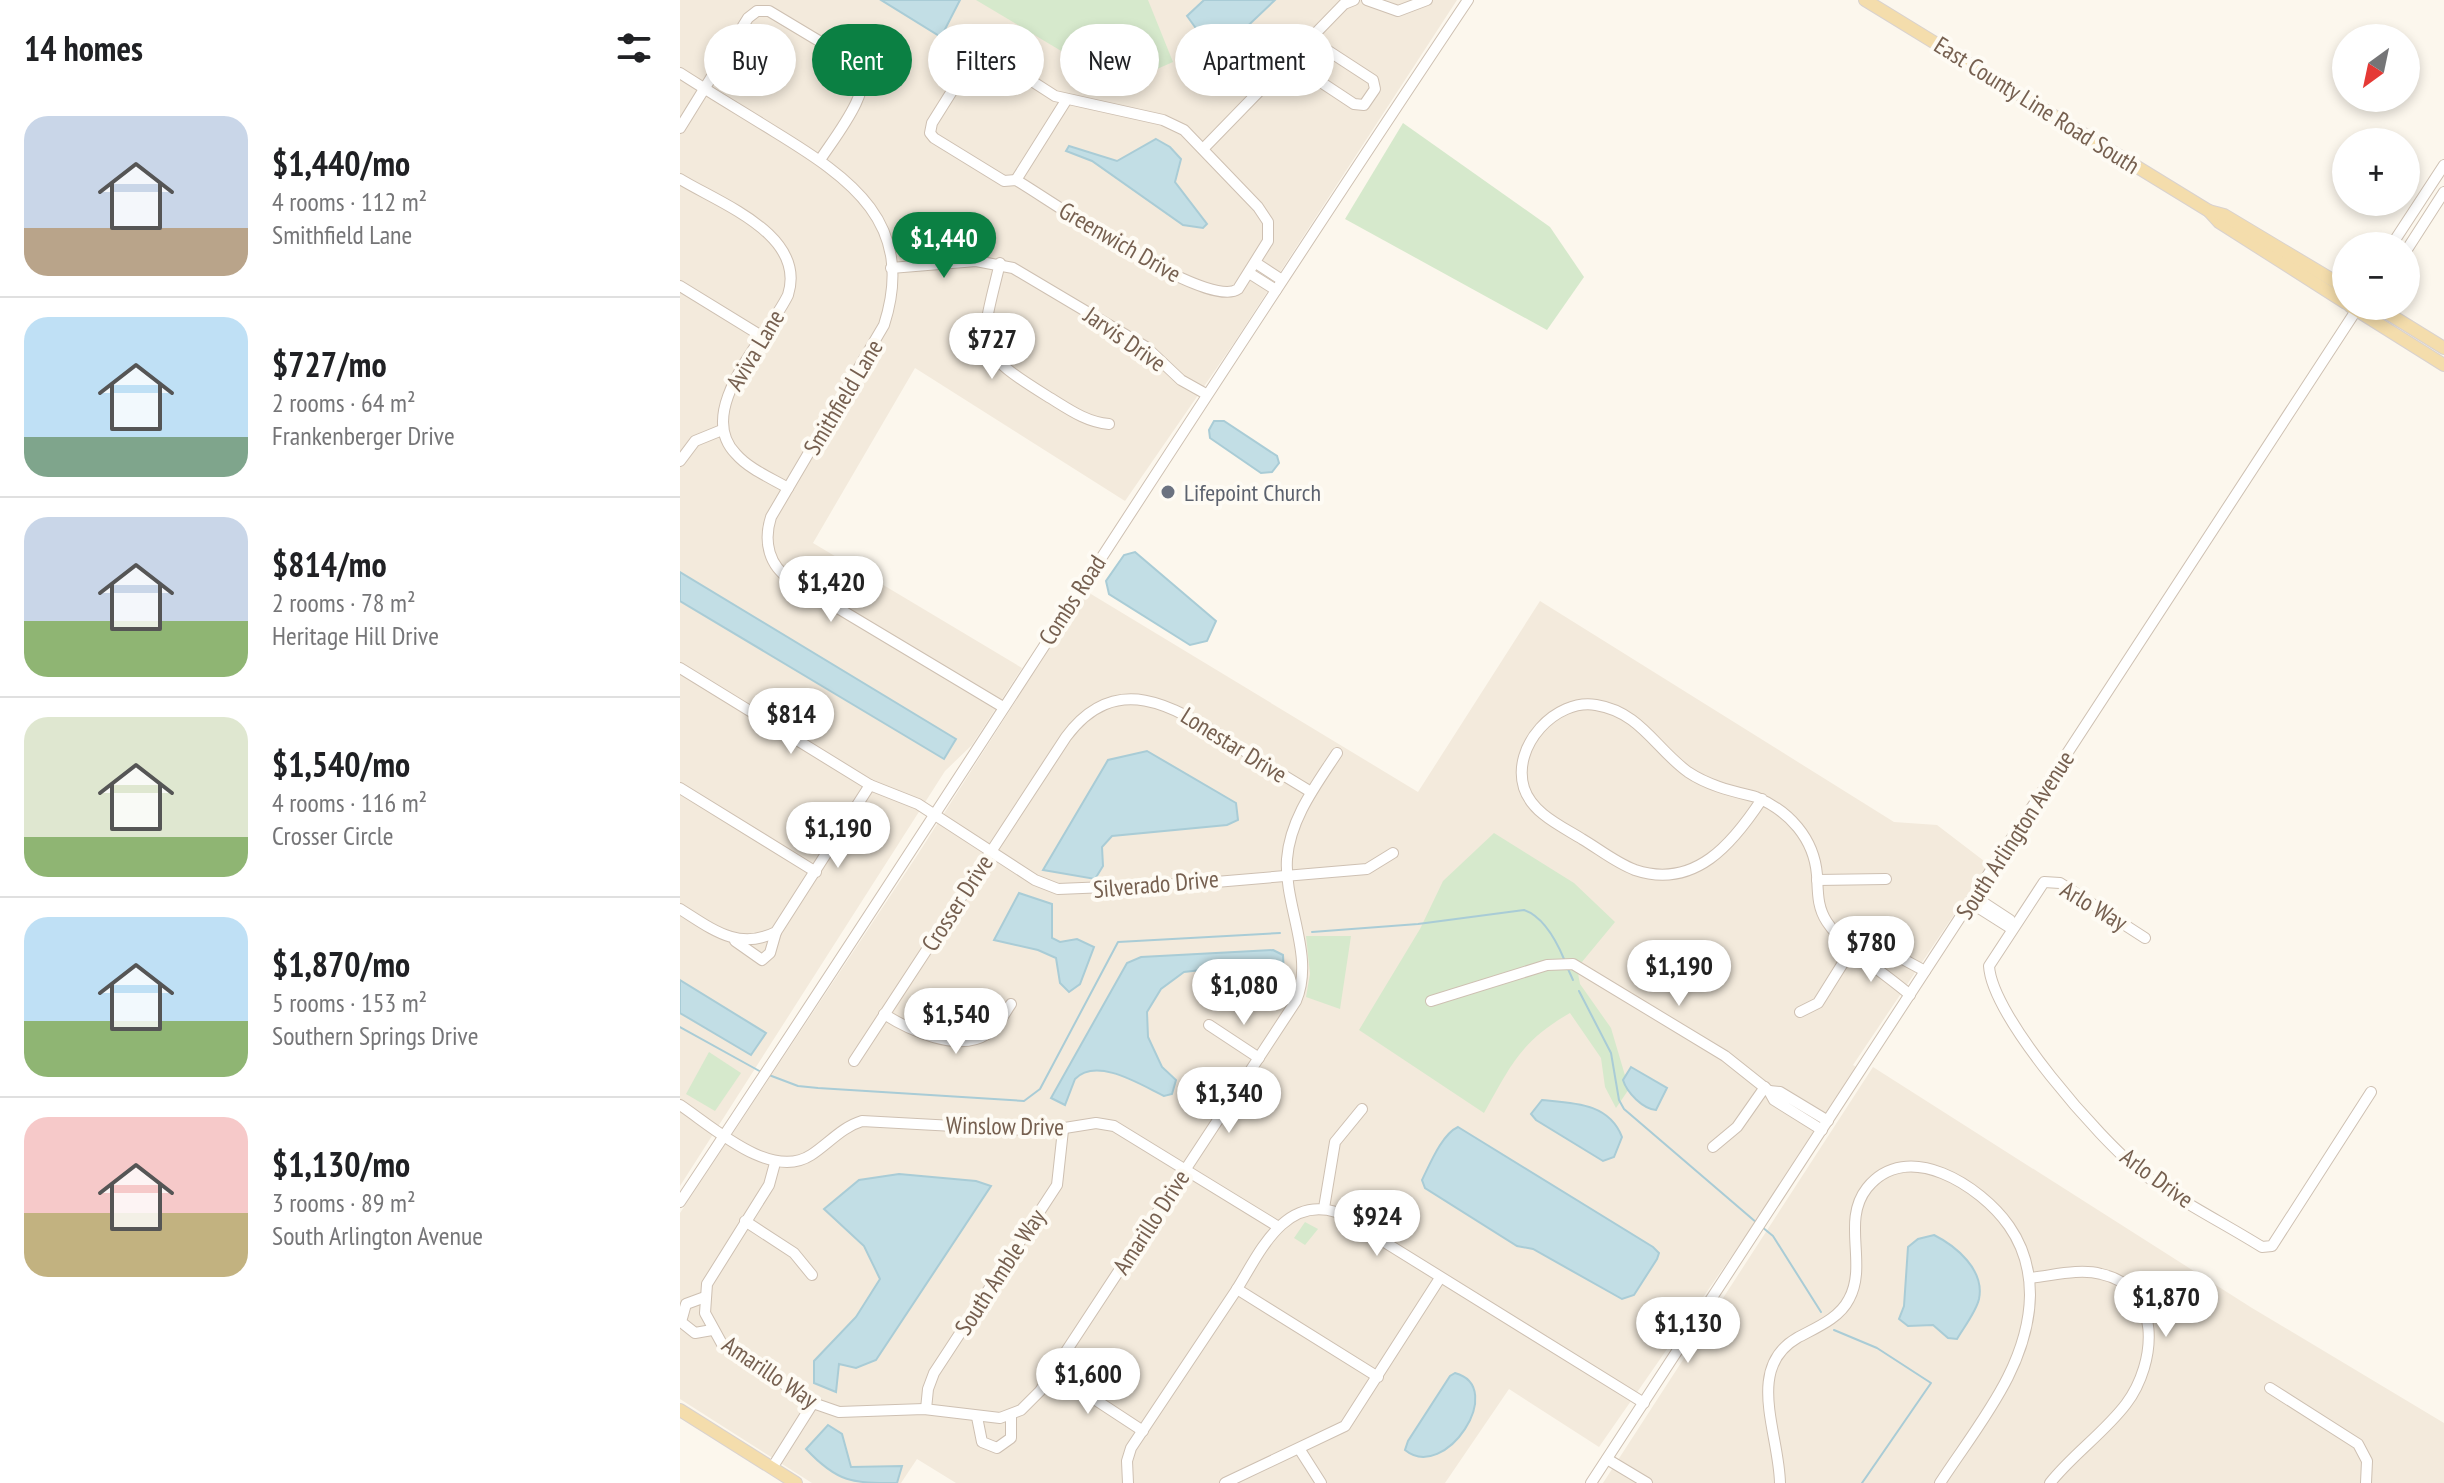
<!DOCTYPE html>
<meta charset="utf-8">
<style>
:root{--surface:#fff;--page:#f2f2f2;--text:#202124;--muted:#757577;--line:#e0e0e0;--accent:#0b8043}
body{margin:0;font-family:"PT Sans Narrow",sans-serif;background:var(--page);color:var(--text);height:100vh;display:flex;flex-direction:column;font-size:30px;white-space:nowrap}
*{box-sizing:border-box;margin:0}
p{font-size:26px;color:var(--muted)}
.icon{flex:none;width:44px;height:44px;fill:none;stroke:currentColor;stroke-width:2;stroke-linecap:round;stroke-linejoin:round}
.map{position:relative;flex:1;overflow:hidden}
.side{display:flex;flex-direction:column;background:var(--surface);width:680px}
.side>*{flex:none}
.banner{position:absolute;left:24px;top:24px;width:760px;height:72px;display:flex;gap:16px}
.needle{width:52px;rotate:213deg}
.buttons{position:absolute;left:1652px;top:24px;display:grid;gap:16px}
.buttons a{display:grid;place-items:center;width:88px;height:88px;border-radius:50%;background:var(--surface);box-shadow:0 4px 12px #0003;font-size:40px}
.price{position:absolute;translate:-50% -68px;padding:0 18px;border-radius:28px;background:#fff;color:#222;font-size:26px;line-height:52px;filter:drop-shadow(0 2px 4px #0008)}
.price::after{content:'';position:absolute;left:50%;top:48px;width:24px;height:18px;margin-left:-12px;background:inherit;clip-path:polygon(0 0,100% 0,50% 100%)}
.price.active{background:var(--accent);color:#fff}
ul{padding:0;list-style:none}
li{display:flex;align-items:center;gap:24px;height:200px;padding:0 24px}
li+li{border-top:2px solid var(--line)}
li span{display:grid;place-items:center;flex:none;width:224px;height:160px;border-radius:24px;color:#555}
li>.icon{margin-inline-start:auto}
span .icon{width:96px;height:96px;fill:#fffc;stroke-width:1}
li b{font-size:34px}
h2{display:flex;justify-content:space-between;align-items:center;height:96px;padding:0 24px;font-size:34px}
.chip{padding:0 28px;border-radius:36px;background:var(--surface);box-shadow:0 4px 12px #0003;font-size:28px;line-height:72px}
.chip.active{background:var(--accent);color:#fff}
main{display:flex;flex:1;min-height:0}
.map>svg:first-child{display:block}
.residential{fill:#f3eadc}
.green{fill:#d6e9cc}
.water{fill:#c2dee5;stroke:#a9ccd6;stroke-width:2}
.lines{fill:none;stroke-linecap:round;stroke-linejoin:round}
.stream{stroke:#a9ccd6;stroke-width:2}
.minor-casing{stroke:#cec0b2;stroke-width:12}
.major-casing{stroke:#d9d2ce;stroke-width:14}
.minor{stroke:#fff;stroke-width:10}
.major{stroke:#f4ddac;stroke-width:12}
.worship-dot{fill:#6b7280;stroke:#fefbf4;stroke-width:3}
.labels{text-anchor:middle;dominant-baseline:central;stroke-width:8;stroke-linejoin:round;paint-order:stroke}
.street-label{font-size:24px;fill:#766050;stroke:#fefbf4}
.worship-label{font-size:24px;fill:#5b616d;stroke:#fefbf4;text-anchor:start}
</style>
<main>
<section class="side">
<h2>14 homes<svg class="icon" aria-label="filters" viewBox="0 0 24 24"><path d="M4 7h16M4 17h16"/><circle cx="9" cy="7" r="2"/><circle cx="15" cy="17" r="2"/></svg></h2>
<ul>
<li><span style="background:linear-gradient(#c9d6e8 70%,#b9a48a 0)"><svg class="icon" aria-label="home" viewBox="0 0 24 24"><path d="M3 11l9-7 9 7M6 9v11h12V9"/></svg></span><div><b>$1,440/mo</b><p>4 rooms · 112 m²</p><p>Smithfield Lane</p></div></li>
<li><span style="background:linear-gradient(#bfe0f5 75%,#7fa58c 0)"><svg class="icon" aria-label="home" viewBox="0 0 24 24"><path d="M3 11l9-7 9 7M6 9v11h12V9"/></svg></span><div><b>$727/mo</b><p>2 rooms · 64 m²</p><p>Frankenberger Drive</p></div></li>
<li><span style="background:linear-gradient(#c9d6e8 65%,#8fb573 0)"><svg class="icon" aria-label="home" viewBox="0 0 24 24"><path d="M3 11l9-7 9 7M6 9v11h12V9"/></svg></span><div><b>$814/mo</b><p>2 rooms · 78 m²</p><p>Heritage Hill Drive</p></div></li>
<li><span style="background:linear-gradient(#dfe7d0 75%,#8fb573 0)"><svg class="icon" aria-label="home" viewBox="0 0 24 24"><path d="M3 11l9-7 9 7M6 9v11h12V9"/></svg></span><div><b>$1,540/mo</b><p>4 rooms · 116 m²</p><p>Crosser Circle</p></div></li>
<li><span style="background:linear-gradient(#bfe0f5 65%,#8fb573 0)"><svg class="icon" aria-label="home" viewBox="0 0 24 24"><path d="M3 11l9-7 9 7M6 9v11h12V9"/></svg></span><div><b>$1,870/mo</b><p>5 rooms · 153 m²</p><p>Southern Springs Drive</p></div></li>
<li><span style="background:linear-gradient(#f6c9c9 60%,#c2b280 0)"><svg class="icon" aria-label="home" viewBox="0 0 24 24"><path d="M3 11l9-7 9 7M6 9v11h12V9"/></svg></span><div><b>$1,130/mo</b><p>3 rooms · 89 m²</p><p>South Arlington Avenue</p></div></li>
</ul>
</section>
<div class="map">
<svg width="1764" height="1483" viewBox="0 0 1764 1483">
<rect width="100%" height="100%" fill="#fcf7ed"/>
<g class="residential">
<polygon points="0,0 777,0 554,343 445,501 235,368 133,543 342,668 292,745 265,771 0,1186"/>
<polygon points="406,591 738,792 860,601 1214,822 1257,825 1308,864 1173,1065 1181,1070 919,1447 829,1389 765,1483 276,1483 237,1459 221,1483 132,1483 0,1399 0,1213 238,854"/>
<polygon points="1193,1067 1572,1308 1764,1423 1764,1483 923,1483"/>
</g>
<g class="green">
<polygon points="296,0 468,0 493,62 461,76 393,58"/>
<polygon points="723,123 870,227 904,277 867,330 665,219"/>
<path d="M814,833L894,883L935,922L897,968L900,984L931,1028L949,1089L936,1108L925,1087L921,1058L890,1013C841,1041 831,1065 804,1113L679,1030L740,929L763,881Z"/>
<polygon points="626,936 671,936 660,1009 626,997 630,974"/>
<polygon points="29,1052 61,1073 35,1111 6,1094"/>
<polygon points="625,1222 638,1229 625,1245 614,1238"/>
</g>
<g class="water">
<polygon points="201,0 280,0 261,37"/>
<polygon points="524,0 595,0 536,56 507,16"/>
<polygon points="476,139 490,147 501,159 495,182 527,224 523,228 503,225 412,161 386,151 389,146 437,161"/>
<polygon points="534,421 544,421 597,456 599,463 592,472 581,473 530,438 529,430"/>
<polygon points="455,552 536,621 527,641 510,645 429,594 426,581 444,555"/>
<polygon points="0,572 276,739 264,759 0,601"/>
<polygon points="467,751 556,803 558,820 547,825 432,836 422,847 423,866 415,879 363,870 428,760"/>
<polygon points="339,893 372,904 372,938 380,942 397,939 414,947 400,984 389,992 380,983 376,958 358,950 314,940"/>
<path d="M593,950L603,955L604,976L584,966L561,975L538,968L504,972L481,989L467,1012L468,1037L482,1067L496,1080L492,1094L484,1096C463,1086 417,1056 395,1079L385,1105L371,1098L447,963L461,957Z"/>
<polygon points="0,980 86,1033 71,1055 0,1013"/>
<path d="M951,1067L987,1088L976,1110C963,1109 947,1093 943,1080Z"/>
<path d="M862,1100C894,1103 929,1103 942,1137L934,1157L923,1161L856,1120L851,1114Z"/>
<path d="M778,1127L973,1247L979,1253L977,1259L954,1295L942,1299L853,1249L837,1246L745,1188L742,1180C750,1164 762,1134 778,1127Z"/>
<polygon points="219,1174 296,1181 311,1186 196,1360 176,1368 159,1364 156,1392 134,1383 134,1361 176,1317 200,1279 184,1246 144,1209 179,1180"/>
<path d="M1254,1235C1276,1246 1305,1270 1299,1299C1296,1312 1284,1327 1277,1339L1268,1338L1253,1325L1228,1326L1219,1319L1224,1306L1228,1247L1238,1239Z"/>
<path d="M775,1373C828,1387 765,1483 725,1450L728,1441L770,1376Z"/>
<path d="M148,1425L162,1434L171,1467L222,1466L217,1483C172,1483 158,1483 126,1449Z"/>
</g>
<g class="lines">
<g class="stream">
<path d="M632,932L738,924L844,910C864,917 876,940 884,959"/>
<polyline points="888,969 893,980"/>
<polyline points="899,991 931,1053 939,1100 944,1109 1077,1223"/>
<polyline points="0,1027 83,1073"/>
<polyline points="89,1075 118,1086 138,1088 344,1101 360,1089 438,942 600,933"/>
<polyline points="1082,1227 1093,1236 1141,1312"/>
<polyline points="1154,1330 1197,1348 1251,1383 1182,1483"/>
</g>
<defs>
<g id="minor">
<polyline points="687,0 718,11 747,0"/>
<path d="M305,51L375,96L483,120L504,130L578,207L588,222V241L558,289C528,311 370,200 336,180L324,181L254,138L250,133L252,123L294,56Z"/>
<polyline points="609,61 674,104 684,105 695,89 693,80 630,39"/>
<path d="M0,73C31,93 63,112 95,132C170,178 237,223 204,325L91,517C83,542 89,566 111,580L323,707"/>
<path d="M0,128L68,18L77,11H89L179,65C196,87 154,138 140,160"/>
<polyline points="523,149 664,4 674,0"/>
<path d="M0,179C41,204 127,235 108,295C88,337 13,410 56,454C69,469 91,478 108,488"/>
<polyline points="336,180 387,99"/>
<polyline points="1711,246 1764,165"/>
<polyline points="1726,251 1764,192"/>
<path d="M320,263C300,346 291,349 367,396C387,408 405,422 429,424"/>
<polyline points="576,263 602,280"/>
<polyline points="211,268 296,261 333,268 466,347 501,380 526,394"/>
<polyline points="569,273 596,290"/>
<polyline points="0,286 83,337"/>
<polyline points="0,461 15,441 42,430"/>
<polyline points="0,668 190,785 238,804 355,880 378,889 524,883 687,869 713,853"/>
<polyline points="0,788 136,872"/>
<path d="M1082,799C1053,843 1015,890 955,870C936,863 919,849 902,839C881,826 852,813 844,788C831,746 876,698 916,705C960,712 975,748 1008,772C1029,786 1052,791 1076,797C1109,811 1134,838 1137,875C1138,892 1137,907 1147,922C1163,947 1207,975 1230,995"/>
<polyline points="1137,880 1206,879"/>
<polyline points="1295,897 1330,920"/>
<polyline points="1291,903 1332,929"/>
<path d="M0,909C32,929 58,951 96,932L190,785"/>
<path d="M1465,938L1380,883L1364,882L1309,966C1312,1017 1420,1140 1461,1172C1497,1200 1542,1222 1582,1247L1592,1246L1691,1092"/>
<polyline points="55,941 82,960 90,953 96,932"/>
<polyline points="1173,947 1206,950 1245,971"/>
<polyline points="751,1001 867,965 893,964 1045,1056 1089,1091"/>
<polyline points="1120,1012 1138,1003 1173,947"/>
<path d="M204,1014C229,1030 278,1053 307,1034C318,1027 324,1014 331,1004"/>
<polyline points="529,1025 579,1058"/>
<path d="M174,1061L386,737C436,670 493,706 547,740C575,758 603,775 631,792"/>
<path d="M0,1105C33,1127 91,1181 131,1155C148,1144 162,1127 182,1121L366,1131L416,1123L434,1126L597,1226"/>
<polyline points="1142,1130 1094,1100 1089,1091 1100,1092 1148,1121"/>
<polyline points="1033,1147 1057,1127 1085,1087"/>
<path d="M95,1163L89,1185L27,1284L25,1313L42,1344L133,1403L159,1412L244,1409L320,1418L341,1410L360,1391L616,1001C635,956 604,906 607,859C610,819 636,785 657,753"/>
<path d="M0,1202C266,803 521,398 788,0"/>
<polyline points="644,1208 655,1142 682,1109"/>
<polyline points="65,1221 114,1253 132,1275"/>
<path d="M1349,1278C1371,1276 1399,1268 1421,1274C1483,1287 1477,1363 1446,1404C1424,1433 1393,1454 1370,1483"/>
<polyline points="25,1297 6,1304 1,1322 15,1333 32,1330"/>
<polyline points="373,1372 463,1431"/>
<path d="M698,1377L557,1289C580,1252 604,1196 656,1212L964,1403"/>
<polyline points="1590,1388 1678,1444 1687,1461 1686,1483"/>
<polyline points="246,1409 248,1389 254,1373 377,1185 383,1130"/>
<polyline points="297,1417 302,1442 317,1448 331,1438 331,1415"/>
<polyline points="620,1450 641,1483"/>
<polyline points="927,1459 967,1483"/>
<polyline points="92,1468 133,1403"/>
<polyline points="448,1483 447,1461 451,1448 557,1289"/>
<polyline points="545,1483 665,1426 760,1278"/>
<polyline points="911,1483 1679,306"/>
<path d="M1100,1483C1099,1433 1065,1368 1117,1338C1135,1328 1159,1319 1169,1299C1188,1264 1161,1221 1187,1188C1227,1138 1301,1186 1329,1226C1343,1246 1350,1271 1350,1295C1349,1367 1297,1426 1260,1483"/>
</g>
<g id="major">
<polyline points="1185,0 1529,211 1539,222 1666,303"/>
<polyline points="1529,211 1544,215 1666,288"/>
<polyline points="1670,306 1764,365"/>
<polyline points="1696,306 1764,348"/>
<polyline points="0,1410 116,1483"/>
</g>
</defs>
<use href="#minor" class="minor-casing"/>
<use href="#major" class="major-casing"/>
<use href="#minor" class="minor"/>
<use href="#major" class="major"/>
</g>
<circle class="worship-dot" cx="488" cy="492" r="8"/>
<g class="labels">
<g class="street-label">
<text transform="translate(1357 105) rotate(32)">East County Line Road South</text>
<text transform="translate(440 242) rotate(30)">Greenwich Drive</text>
<text transform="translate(445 339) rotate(35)">Jarvis Drive</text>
<text transform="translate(75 350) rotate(-59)">Aviva Lane</text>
<text transform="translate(163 397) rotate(-59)">Smithfield Lane</text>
<text transform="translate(392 600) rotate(-57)">Combs Road</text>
<text transform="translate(554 745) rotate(32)">Lonestar Drive</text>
<text transform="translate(1335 835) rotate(-57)">South Arlington Avenue</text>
<text transform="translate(476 884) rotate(-5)">Silverado Drive</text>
<text transform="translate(277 903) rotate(-57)">Crosser Drive</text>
<text transform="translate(1414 906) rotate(31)">Arlo Way</text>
<text transform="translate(325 1126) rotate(1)">Winslow Drive</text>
<text transform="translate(1477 1178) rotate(36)">Arlo Drive</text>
<text transform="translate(471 1222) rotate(-57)">Amarillo Drive</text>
<text transform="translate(320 1272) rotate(-57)">South Amble Way</text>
<text transform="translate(90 1372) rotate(34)">Amarillo Way</text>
</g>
<g class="worship-label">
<text x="504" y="492">Lifepoint Church</text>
</g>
</g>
</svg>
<div class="buttons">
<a><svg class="needle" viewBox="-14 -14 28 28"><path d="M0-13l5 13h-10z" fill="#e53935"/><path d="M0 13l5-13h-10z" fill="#757577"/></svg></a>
<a>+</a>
<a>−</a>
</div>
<b class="price active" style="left:264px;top:280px">$1,440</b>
<b class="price" style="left:312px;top:381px">$727</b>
<b class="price" style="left:151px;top:624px">$1,420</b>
<b class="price" style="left:111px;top:756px">$814</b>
<b class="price" style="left:158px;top:870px">$1,190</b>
<b class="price" style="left:1191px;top:984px">$780</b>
<b class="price" style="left:999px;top:1008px">$1,190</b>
<b class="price" style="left:564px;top:1027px">$1,080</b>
<b class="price" style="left:276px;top:1056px">$1,540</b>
<b class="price" style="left:549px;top:1135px">$1,340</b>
<b class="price" style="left:697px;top:1258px">$924</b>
<b class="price" style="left:1486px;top:1339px">$1,870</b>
<b class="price" style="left:1008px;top:1365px">$1,130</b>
<b class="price" style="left:408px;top:1416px">$1,600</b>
<div class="banner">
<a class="chip">Buy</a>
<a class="chip active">Rent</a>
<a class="chip">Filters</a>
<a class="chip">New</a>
<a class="chip">Apartment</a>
</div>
</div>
</main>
